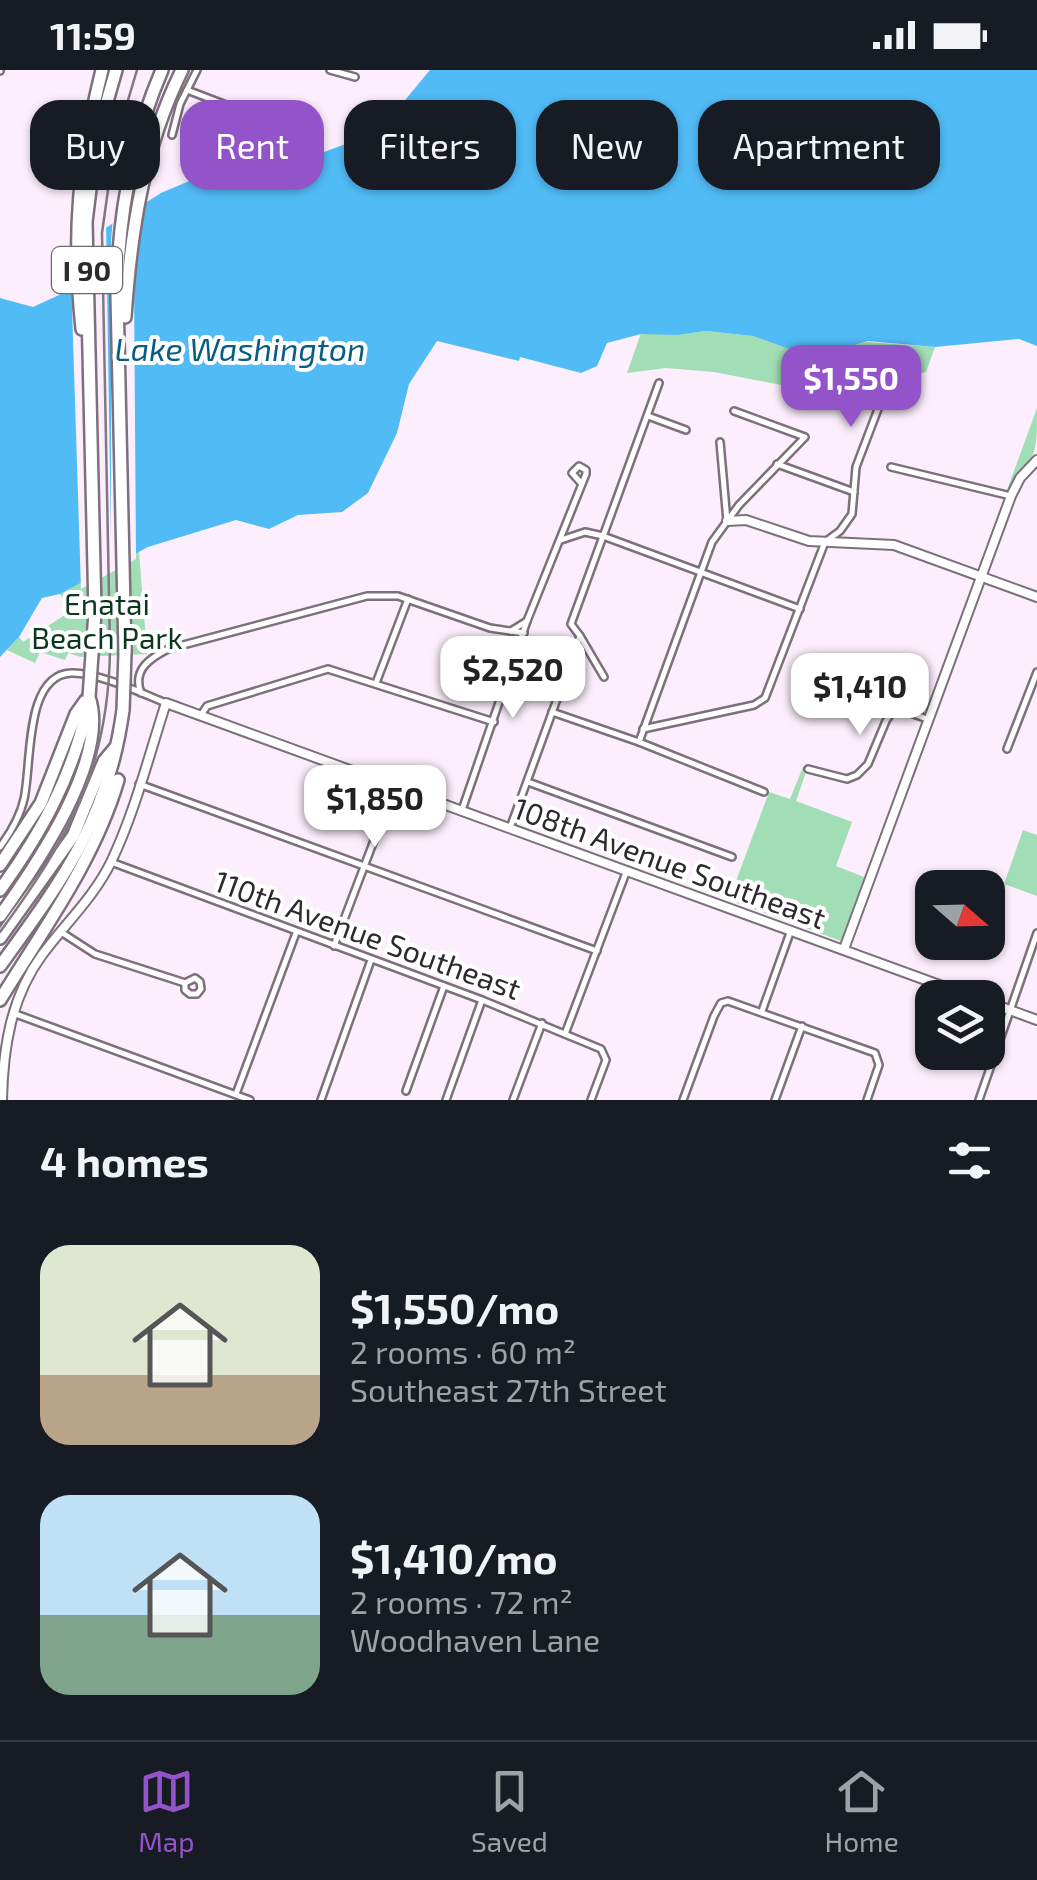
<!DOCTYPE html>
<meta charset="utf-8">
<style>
:root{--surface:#171b24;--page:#20242c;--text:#f1f3f6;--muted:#9ea1a6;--line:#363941;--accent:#9454c9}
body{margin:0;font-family:"Exo 2",sans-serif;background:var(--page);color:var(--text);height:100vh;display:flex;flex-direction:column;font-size:38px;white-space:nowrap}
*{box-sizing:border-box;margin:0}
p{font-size:32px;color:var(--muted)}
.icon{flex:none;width:55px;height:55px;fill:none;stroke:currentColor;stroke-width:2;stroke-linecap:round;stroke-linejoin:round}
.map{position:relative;height:1030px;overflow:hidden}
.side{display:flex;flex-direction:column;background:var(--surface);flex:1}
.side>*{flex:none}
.banner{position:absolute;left:30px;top:30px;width:978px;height:90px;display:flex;gap:20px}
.needle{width:65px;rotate:110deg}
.tools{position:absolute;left:915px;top:800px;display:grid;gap:20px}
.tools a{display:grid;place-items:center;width:90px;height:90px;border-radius:20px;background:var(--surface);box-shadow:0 2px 8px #0004;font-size:50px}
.price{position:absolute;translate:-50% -85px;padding:0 22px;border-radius:20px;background:#fff;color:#222;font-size:32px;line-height:65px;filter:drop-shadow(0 2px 5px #0008)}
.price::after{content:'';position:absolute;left:50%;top:60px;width:30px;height:22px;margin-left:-15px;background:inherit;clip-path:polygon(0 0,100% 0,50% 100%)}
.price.current{background:var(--accent);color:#fff}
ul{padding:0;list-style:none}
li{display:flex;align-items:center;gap:30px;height:250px;padding:0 40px}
li span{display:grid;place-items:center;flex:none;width:280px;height:200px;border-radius:30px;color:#555}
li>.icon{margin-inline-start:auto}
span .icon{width:120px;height:120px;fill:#fffc;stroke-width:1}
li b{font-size:42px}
h2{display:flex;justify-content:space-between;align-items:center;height:120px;padding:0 40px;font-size:42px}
.tag{padding:0 35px;border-radius:30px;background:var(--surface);box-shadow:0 2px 8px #0004;font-size:35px;line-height:90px}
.tag.current{background:var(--accent);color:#fff}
.status{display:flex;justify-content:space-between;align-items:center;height:70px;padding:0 50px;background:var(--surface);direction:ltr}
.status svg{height:28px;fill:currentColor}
.dock{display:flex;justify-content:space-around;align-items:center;height:140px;border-top:2px solid var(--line);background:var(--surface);font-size:28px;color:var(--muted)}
.dock a{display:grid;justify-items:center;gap:5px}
.dock .current{color:var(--accent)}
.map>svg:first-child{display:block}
.green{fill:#a1deb5}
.water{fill:#51bbf6}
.pier{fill:#fceefc}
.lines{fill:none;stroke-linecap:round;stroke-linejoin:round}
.street-casing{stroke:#7c707c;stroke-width:10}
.secondary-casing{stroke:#7c707c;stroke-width:12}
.highway-casing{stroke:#7c707c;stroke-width:16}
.street{stroke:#fff;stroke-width:5}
.secondary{stroke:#fff;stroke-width:8}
.highway{stroke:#fff;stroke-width:11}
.tram{stroke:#817881;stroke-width:2.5}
.highway-bridge-casing{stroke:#7c707c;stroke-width:16;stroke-linecap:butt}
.highway-bridge{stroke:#fff;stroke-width:11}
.labels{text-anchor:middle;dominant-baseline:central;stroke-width:8;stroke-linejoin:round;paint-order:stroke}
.shield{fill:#fff;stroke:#6d696d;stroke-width:2.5}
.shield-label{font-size:28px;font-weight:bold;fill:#2e292e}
.park-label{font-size:30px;fill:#0c371f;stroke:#fff}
.street-label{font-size:30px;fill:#2e292e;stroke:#fff}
.water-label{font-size:32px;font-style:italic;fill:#085d84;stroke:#fff}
</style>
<div class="status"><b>11:59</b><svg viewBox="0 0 49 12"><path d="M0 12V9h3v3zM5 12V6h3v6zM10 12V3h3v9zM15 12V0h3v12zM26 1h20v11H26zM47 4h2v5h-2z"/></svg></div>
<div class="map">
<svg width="1037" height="1030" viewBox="0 0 1037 1030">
<rect width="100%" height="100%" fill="#fceefc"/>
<g class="green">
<polygon points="706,261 753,266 795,281 837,279 867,272 935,277 926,302 873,316 807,320 714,302 666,298 627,303 641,263 678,265"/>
<path d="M1037,338C1037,382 1037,385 1011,421L1007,420Z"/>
<polygon points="139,481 147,584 81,587 68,583 65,590 40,582 35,593 7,580 19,567 23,572 71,541 60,524"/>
<polygon points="803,697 805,705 796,731 852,752 836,796 864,807 841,871 729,830 769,722 790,729"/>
<polygon points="1023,760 1037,765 1037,826 1004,814"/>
</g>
<polygon class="water" points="430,0 1037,0 1037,276 1019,269 935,277 868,271 838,280 795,281 753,266 706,261 678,265 641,264 607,273 597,296 581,303 520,287 519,291 437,271 409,314 397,363 368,423 342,442 298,445 269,459 236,450 148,477 60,524 42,528 19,567 0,587 0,228 33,237 59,225 90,195 104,159 161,123 201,106 295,93 372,64 391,47"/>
<polygon class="pier" points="145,129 134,215 136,489 81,519 71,206 85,192 100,156 106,152 111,466 111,171 113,147"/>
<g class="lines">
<defs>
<g id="street">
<polyline points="330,0 355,7"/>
<polyline points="0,1 0,0"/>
<polyline points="187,20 276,54"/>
<polyline points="172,65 180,34 197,0"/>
<polyline points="648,346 686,360"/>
<polyline points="720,372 727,451"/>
<polyline points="777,394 854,422"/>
<polyline points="891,397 1011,426"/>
<polyline points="561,470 585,462 603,466 800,539"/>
<polyline points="511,561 527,551"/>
<polyline points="580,566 604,607"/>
<polyline points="376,613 408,529"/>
<path d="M141,623C132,600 150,588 168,579L367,526H398L490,558L524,563"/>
<polyline points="895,637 927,649"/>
<polyline points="552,642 639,672 764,722"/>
<polyline points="201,645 207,636 328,599 494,652"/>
<polyline points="643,659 754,635 765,628 825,472 840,461 852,444 856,397 891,305"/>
<polyline points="639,672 712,472 739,435 805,367 734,341"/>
<polyline points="1007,679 1037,602"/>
<polyline points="808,699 847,709 857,705 868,694 886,651 895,637 894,624 877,602"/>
<polyline points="528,712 732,787"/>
<polyline points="139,714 597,881"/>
<polyline points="462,740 527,551 586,404 586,400 579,396 572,403 581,413"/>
<polyline points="510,758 580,566 571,554 659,313"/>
<path d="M0,777C11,762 20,747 24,729C32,694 24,605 71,603C97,602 141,623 166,633"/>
<polyline points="111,792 482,930 601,979 606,990 591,1030"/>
<polyline points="61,862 95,884 185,913 185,920 190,924 197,924 201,919 200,912 195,908 185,913"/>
<polyline points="334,876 395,715"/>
<polyline points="762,941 791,860"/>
<polyline points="13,943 250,1030"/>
<polyline points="565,964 627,800"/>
<polyline points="406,1021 444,916"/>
<polyline points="236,1024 296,863"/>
<polyline points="321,1030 371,890"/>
<polyline points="446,1030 482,930"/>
<polyline points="513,1030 542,953"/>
<polyline points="683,1030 714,946 721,933 728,931 875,983 879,995 867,1030"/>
<polyline points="775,1030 802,956"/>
<polyline points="979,1030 1037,863"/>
</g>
<g id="secondary">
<polyline points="727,451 746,450 809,471 894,475 1037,527"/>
<polyline points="844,879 1011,426 1020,408 1037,390"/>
<polyline points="988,932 1037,950"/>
<path d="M2,1030C3,978 11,927 42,885C65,854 94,827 111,792C135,742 149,685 166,633L975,928"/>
</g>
<g id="highway">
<path d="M125,247C131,160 143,79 182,0"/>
<path d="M82,259C72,163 79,93 102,0"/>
<polyline points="95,542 86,152 96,70 116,0"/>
<path d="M125,583L117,226C118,148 131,72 162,0"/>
<polyline points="0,795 41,733 76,644 86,630"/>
<path d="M0,820C42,762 72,707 88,636"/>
<path d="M0,846C35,797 110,689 89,627"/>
<polyline points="0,868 73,766 104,691 115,678"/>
<path d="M0,896C63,809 108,750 123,640"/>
<path d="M0,930C44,858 94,791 118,710"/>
</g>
</defs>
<use href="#street" class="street-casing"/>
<use href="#secondary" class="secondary-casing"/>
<use href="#highway" class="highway-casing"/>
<use href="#street" class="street"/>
<use href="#secondary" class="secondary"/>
<use href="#highway" class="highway"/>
<path class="tram" d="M0,862C69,767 109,699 110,578L102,163L114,77L137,0"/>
<defs>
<g id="highway-bridge">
<polyline points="89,627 95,542"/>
<polyline points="123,640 125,583"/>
</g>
</defs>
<use href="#highway-bridge" class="highway-bridge-casing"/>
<use href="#highway-bridge" class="highway-bridge"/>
</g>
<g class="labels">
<rect class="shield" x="52" y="177" width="70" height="46" rx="8"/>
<g class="shield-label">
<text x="87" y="200">I 90</text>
</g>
<g class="park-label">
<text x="107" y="533">Enatai<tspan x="107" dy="34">Beach Park</tspan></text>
</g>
<g class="street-label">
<text transform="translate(670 792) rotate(20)">108th Avenue Southeast</text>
<text transform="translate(368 864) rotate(20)">110th Avenue Southeast</text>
</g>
<g class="water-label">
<text x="240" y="278">Lake Washington</text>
</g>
</g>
</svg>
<div class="tools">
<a><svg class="needle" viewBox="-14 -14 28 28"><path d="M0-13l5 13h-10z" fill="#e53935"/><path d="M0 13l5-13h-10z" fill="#9ea1a6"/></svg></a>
<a><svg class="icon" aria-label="layers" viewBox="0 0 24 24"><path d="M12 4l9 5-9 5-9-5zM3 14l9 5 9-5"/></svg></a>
</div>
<b class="price current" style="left:851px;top:360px">$1,550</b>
<b class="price" style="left:513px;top:651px">$2,520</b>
<b class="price" style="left:860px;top:668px">$1,410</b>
<b class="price" style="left:375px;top:780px">$1,850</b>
<div class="banner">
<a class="tag">Buy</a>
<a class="tag current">Rent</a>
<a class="tag">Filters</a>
<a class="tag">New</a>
<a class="tag">Apartment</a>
</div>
</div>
<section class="side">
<h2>4 homes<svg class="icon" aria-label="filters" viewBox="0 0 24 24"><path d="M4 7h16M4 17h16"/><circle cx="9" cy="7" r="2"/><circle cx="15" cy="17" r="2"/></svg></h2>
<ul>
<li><span style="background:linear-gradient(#dfe7d0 65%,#b9a48a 0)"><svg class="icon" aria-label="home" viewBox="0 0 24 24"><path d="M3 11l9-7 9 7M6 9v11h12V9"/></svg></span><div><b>$1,550/mo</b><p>2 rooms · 60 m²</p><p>Southeast 27th Street</p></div></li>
<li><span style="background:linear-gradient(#bfe0f5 60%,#7fa58c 0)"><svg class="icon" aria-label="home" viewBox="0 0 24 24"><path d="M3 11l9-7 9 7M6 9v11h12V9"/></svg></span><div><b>$1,410/mo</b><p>2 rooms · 72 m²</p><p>Woodhaven Lane</p></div></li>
</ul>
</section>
<nav class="dock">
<a class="current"><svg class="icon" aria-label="map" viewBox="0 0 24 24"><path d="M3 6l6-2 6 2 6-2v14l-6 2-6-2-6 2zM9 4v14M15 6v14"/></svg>Map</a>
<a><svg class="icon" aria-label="saved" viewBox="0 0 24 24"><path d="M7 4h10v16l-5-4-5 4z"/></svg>Saved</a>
<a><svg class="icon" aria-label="home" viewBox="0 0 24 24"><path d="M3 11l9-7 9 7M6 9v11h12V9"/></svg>Home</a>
</nav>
